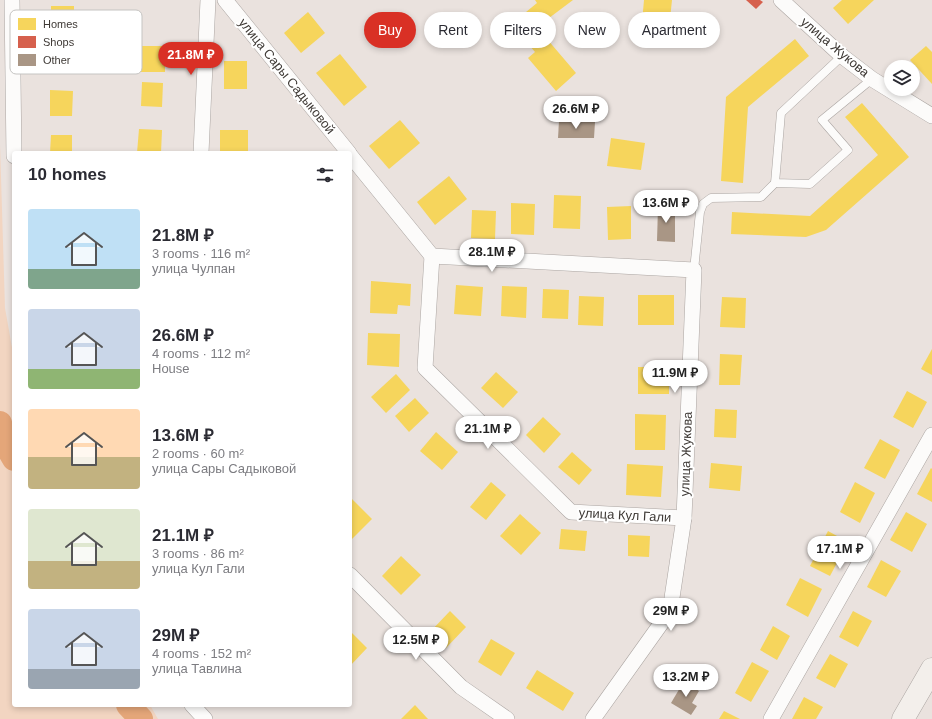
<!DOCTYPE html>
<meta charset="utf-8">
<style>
:root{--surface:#fff;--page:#f7f7f7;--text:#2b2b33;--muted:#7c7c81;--accent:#d93025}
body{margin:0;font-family:Helvetica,sans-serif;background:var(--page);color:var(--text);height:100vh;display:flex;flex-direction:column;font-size:15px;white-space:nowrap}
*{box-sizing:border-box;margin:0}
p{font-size:13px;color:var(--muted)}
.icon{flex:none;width:22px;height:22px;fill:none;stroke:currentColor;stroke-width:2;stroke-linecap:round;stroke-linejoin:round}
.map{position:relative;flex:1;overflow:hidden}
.sheet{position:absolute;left:12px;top:151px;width:340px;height:556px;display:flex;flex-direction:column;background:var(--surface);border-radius:4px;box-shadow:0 2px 6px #0003}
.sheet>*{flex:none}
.guide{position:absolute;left:364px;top:12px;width:380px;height:36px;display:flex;gap:8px}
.controls{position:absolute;left:884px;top:60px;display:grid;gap:8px}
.controls a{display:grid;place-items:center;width:36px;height:36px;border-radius:50%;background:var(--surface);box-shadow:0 2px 6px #0003;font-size:20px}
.price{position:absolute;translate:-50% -34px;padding:0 9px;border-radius:14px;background:#fff;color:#222;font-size:13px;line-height:26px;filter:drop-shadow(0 1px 2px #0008)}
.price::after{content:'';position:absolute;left:50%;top:24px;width:12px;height:9px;margin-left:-6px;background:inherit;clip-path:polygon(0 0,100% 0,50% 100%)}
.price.active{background:var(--accent);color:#fff}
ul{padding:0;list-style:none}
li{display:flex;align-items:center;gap:12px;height:100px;padding:0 16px}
li span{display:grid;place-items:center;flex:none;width:112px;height:80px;border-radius:4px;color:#555}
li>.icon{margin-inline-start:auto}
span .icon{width:48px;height:48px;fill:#fffc;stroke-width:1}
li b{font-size:17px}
h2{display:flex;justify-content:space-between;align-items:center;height:48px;padding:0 16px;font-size:17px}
.tag{padding:0 14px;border-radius:18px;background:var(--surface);box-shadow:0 2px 6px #0003;font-size:14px;line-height:36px}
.tag.active{background:var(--accent);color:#fff}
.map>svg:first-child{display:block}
.green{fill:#f2d5c1}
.homes{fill:#f6d55c}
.shops{fill:#d6604d}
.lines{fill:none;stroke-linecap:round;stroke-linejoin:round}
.river{stroke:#e4a679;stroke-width:24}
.building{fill:#a99685}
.service-casing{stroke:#aba5a2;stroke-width:9}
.minor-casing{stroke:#aba5a2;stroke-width:16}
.secondary-casing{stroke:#aba5a2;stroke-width:23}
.service{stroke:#fcfbfa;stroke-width:8}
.minor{stroke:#fcfbfa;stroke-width:15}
.secondary{stroke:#f3efeb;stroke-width:22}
.labels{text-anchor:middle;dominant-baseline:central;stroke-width:4;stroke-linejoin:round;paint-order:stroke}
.street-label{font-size:13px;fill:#3e3935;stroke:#fff}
.key{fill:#fff;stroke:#c5c4c2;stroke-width:1}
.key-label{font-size:11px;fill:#3e3935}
</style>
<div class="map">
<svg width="932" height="719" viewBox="0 0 932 719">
<rect width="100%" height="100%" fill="#eae2de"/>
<polygon class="green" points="0,144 5,308 14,359 14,705 150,705 158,719 0,719"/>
<g class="homes">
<polygon points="535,0 573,0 549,18 547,39 576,73 556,91 528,58 535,52 524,39 526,12 537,3"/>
<polygon points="644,0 672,0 667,48 640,45"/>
<polygon points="842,0 874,0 848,24 833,8"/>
<rect x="51" y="6" width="23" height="24"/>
<polygon points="308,12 325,33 301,53 284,33"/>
<polygon points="795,39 809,56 748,107 743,183 721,181 726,97"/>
<rect x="133" y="46" width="32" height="26"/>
<polygon points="926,46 932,52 932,84 910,60"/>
<polygon points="340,54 367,87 344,106 316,73"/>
<rect x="224" y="61" width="23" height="28"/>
<polygon points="142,82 163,83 162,107 141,106"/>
<polygon points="50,90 73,91 72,116 50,116"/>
<polygon points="862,103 909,157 826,230 806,237 731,234 732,212 810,216 878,155 845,117"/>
<polygon points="400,120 420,143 389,169 369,146"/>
<polygon points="139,129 162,130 161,153 137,153"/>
<rect x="220" y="130" width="28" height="23"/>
<polygon points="51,135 72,135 72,153 50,153"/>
<polygon points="611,138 645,143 641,170 607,166"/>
<polygon points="449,176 467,199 435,225 417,202"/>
<polygon points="554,195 581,196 580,229 553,228"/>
<polygon points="511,203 535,204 534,235 511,234"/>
<polygon points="631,206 631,239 608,240 607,207"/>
<polygon points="472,210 496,211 495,239 471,238"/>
<polygon points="371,281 411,284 410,306 398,305 397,314 370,313"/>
<polygon points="456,285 483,287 481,316 454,314"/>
<polygon points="502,286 527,287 526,318 501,316"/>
<polygon points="543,289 569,290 568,319 542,318"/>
<rect x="638" y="295" width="36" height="30"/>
<polygon points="579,296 604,297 603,326 578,325"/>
<polygon points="722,297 746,298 745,328 720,327"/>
<polygon points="368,333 400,334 399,367 367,365"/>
<polygon points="932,349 932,375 921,369"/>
<polygon points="720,354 742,355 740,385 719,385"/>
<rect x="638" y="367" width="31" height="27"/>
<polygon points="496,372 518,392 503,408 481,388"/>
<polygon points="396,374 410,390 386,413 371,397"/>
<polygon points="907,391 927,402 913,428 893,417"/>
<polygon points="415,398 429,413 409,432 395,416"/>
<polygon points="715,409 737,410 736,438 714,437"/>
<polygon points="635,414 666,415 665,450 635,450"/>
<polygon points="543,417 561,434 544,453 526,435"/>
<polygon points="436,432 458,452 442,470 420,451"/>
<polygon points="880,439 900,450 885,479 864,468"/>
<polygon points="572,452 592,470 579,485 558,467"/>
<polygon points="711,463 742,466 740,491 709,488"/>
<polygon points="627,464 663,466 661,497 626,495"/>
<polygon points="931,468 932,469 932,502 917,494"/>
<polygon points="491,482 506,495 486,520 470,507"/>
<polygon points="855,482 875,493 860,523 840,512"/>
<polygon points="350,497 372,519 350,541"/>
<polygon points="906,512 927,524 912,552 890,540"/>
<polygon points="520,514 541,533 521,555 500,536"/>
<polygon points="561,529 587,531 585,551 559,549"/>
<polygon points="828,531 848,542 830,576 810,566"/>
<polygon points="628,535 650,536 649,557 628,556"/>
<polygon points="401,556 421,575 401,595 382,576"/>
<polygon points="881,560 901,571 886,597 867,587"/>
<polygon points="800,578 822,589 808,617 786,605"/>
<polygon points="450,611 466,627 446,648 430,632"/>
<polygon points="853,611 872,621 858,647 839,637"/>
<polygon points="773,626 790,636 777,660 760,650"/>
<polygon points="352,633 367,648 350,666 350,635"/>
<polygon points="491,639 515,653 501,676 478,662"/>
<polygon points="830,654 848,664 835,688 816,678"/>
<polygon points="752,662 769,671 751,702 735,693"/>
<polygon points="537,670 574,693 563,711 526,688"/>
<polygon points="804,697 823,707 816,719 792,719"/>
<polygon points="415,705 428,719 401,719"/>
<polygon points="724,711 740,719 719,719"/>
</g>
<polygon class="shops" points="746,0 760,0 763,2 756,9"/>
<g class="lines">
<g class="river">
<polyline points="0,423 4,442 14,459"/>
<polyline points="128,705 141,719"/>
</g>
</g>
<g class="building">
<polygon points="559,121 595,122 594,138 558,138"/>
<polygon points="658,207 675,207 675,242 657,241"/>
<polygon points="684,681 699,691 692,703 697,706 691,715 671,703"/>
</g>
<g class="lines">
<defs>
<g id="service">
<polyline points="842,56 781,113 775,183 810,184 848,150 822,120 872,79"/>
<polyline points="694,270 700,212 703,204 711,198 761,197 775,183"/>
</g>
<g id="minor">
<polyline points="12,0 14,156"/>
<polyline points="225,0 349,153"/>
<polyline points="781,0 842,56 872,79 932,116"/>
<polyline points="201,153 208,0"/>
<polyline points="350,155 432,256 694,270 684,518 670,611 593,719"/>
<polyline points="432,256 425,368 571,512 684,518"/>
<polyline points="350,575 461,687 507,719"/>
<polyline points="192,705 205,719"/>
<polyline points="771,719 932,435"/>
</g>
<polyline id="secondary" points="903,719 932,669"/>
</defs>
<use href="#service" class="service-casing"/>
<use href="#minor" class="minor-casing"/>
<use href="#secondary" class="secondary-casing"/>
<use href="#service" class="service"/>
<use href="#minor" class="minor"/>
<use href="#secondary" class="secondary"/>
</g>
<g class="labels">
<g class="street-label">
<text transform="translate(835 47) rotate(40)">улица Жукова</text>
<text transform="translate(287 76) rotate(51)">улица Сары Садыковой</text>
<text transform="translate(686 454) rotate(-88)">улица Жукова</text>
<text transform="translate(625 515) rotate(3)">улица Кул Гали</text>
</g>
</g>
<rect x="10" y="10" width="132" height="64" rx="6" class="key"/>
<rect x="18" y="18" width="18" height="12" fill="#f6d55c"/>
<rect x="18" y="36" width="18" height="12" fill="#d6604d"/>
<rect x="18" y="54" width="18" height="12" fill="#a99685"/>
<g class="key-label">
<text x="43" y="28">Homes</text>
<text x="43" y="46">Shops</text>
<text x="43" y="64">Other</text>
</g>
</svg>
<div class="controls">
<a><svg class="icon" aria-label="layers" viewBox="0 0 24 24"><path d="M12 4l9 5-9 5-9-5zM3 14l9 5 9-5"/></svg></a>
</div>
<b class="price active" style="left:191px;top:76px">21.8M ₽</b>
<b class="price" style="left:576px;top:130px">26.6M ₽</b>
<b class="price" style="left:666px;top:224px">13.6M ₽</b>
<b class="price" style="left:492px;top:273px">28.1M ₽</b>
<b class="price" style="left:675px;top:394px">11.9M ₽</b>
<b class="price" style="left:488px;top:450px">21.1M ₽</b>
<b class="price" style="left:840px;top:570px">17.1M ₽</b>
<b class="price" style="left:671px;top:632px">29M ₽</b>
<b class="price" style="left:416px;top:661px">12.5M ₽</b>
<b class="price" style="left:686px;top:698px">13.2M ₽</b>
<div class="guide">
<a class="tag active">Buy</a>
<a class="tag">Rent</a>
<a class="tag">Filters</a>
<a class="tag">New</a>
<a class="tag">Apartment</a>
</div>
<section class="sheet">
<h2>10 homes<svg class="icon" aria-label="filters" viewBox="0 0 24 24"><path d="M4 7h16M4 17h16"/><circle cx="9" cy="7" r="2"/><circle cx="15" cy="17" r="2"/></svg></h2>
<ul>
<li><span style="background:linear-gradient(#bfe0f5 75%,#7fa58c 0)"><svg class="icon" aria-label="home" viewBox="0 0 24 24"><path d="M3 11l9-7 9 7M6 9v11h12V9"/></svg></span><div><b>21.8M ₽</b><p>3 rooms · 116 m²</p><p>улица Чулпан</p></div></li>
<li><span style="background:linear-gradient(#c9d6e8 75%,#8fb573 0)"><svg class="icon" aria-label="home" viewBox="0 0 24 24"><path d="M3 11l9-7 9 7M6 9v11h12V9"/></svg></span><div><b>26.6M ₽</b><p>4 rooms · 112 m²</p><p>House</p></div></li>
<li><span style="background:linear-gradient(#ffd9b3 60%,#c2b280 0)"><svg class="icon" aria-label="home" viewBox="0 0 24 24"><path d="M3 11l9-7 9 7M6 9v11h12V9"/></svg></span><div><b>13.6M ₽</b><p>2 rooms · 60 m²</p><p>улица Сары Садыковой</p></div></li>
<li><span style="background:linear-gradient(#dfe7d0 65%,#c2b280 0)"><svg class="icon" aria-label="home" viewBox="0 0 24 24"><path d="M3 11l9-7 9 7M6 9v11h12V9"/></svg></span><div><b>21.1M ₽</b><p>3 rooms · 86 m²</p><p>улица Кул Гали</p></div></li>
<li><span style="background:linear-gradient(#c9d6e8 75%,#9aa5b1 0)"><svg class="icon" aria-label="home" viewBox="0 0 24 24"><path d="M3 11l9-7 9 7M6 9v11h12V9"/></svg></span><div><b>29M ₽</b><p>4 rooms · 152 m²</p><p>улица Тавлина</p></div></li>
</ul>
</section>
</div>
